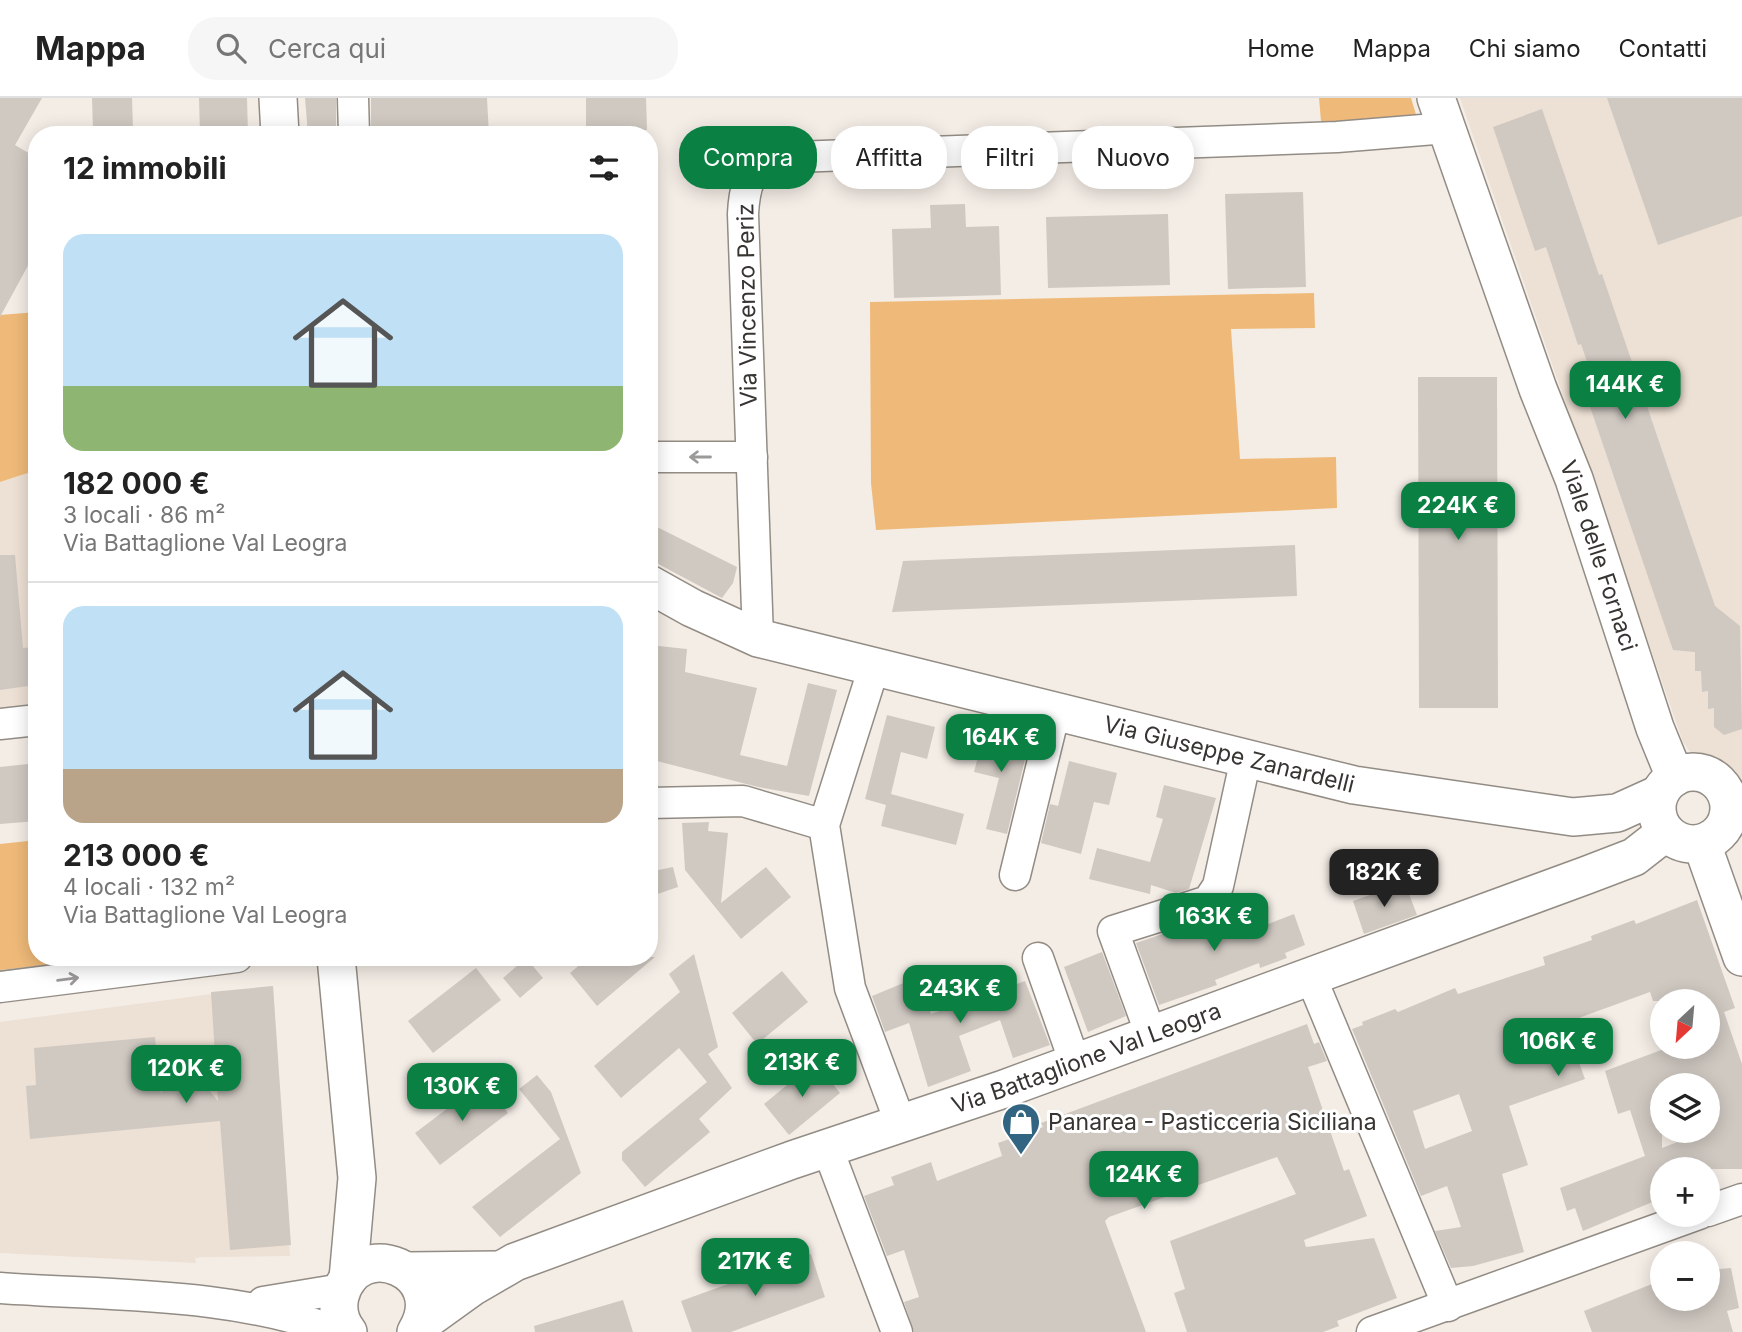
<!DOCTYPE html>
<html lang="it">
<meta charset="utf-8">
<style>
:root{--surface:#fff;--page:#f6f6f6;--text:#222;--muted:#767676;--line:#e0e0e0;--accent:#0b8043}
body{margin:0;font-family:Inter,sans-serif;background:var(--page);color:var(--text);height:100vh;display:flex;flex-direction:column;font-size:26px;white-space:nowrap}
*{box-sizing:border-box;margin:0}
p{font-size:23px;color:var(--muted)}
.icon{flex:none;width:38px;height:38px;fill:none;stroke:currentColor;stroke-width:2;stroke-linecap:round;stroke-linejoin:round}
.map{position:relative;flex:1;overflow:hidden}
.drawer{position:absolute;left:28px;top:28px;width:630px;height:840px;display:flex;flex-direction:column;background:var(--surface);border-radius:28px;box-shadow:0 4px 18px #0003}
.drawer>*{flex:none}
.hud{position:absolute;left:679px;top:28px;width:665px;height:63px;display:flex;gap:14px}
.needle{width:46px;rotate:206deg}
.buttons{position:absolute;left:1650px;top:891px;display:grid;gap:14px}
.buttons a{display:grid;place-items:center;width:70px;height:70px;border-radius:50%;background:var(--surface);box-shadow:0 4px 18px #0003;font-size:35px}
.price{position:absolute;translate:-50% -60px;padding:0 16px;border-radius:14px;background:var(--accent);color:#fff;font-size:23px;line-height:46px;filter:drop-shadow(0 2px 4px #0008)}
.price::after{content:'';position:absolute;left:50%;top:42px;width:21px;height:16px;margin-left:-10px;background:inherit;clip-path:polygon(0 0,100% 0,50% 100%)}
.price.on{background:#222;color:#fff}
ul{padding:0;list-style:none}
li{display:grid;align-content:center;gap:14px;height:371px;padding:0 35px}
li+li{border-top:2px solid var(--line)}
li span{display:grid;place-items:center;height:217px;border-radius:21px;color:#555}
li>.icon{margin-inline-start:auto}
span .icon{width:126px;height:126px;fill:#fffc;stroke-width:1}
li b{font-size:30px}
h2{display:flex;justify-content:space-between;align-items:center;height:84px;padding:0 35px;font-size:30px}
.pill{padding:0 24px;border-radius:28px;background:var(--surface);box-shadow:0 4px 18px #0003;font-size:24px;line-height:63px}
.pill.on{background:var(--accent);color:#fff}
header{display:flex;align-items:center;gap:42px;box-sizing:border-box;height:98px;padding:0 35px;background:var(--surface);border-bottom:2px solid var(--line)}
header strong{font-size:33px}
nav{display:flex;gap:38px;margin-inline-start:auto;font-size:24px}
.search{width:490px;height:63px;background:var(--page);display:flex;align-items:center;gap:18px;box-sizing:border-box;padding:0 24px;border-radius:28px;color:var(--muted);font-size:26px}
.map>svg:first-child{display:block}
.built{fill:#ede0d4}
.green{fill:#efba79}
.building{fill:#d0c9c2;fill-rule:evenodd}
.lines{fill:none;stroke-linecap:round;stroke-linejoin:round}
.minor-casing{stroke:#928c84;stroke-width:33}
.tertiary-casing{stroke:#928c84;stroke-width:40}
.minor{stroke:#fff;stroke-width:30}
.tertiary{stroke:#fff;stroke-width:37}
.oneway{stroke:#9b9a98}
.labels{text-anchor:middle;dominant-baseline:central;stroke-width:6;stroke-linejoin:round;paint-order:stroke}
.street-label{font-size:23px;fill:#373431;stroke:#fff}
.poi-label{font-size:23px;fill:#373431;stroke:#fff;text-anchor:start}
</style>
<header>
<strong>Mappa</strong>
<div class="search"><svg class="icon" aria-label="search" viewBox="0 0 24 24"><circle cx="10" cy="10" r="6"/><path d="M15 15l6 6"/></svg>Cerca qui</div>
<nav><a>Home</a><a>Mappa</a><a>Chi siamo</a><a>Contatti</a></nav>
</header>
<div class="map">
<svg width="1742" height="1234" viewBox="0 0 1742 1234">
<rect width="100%" height="100%" fill="#f4ede6"/>
<g class="built">
<polygon points="1460,0 1742,0 1742,680 1711,674 1698,665 1683,644"/>
<polygon points="37,372 37,609 0,613 0,384"/>
<polygon points="273,888 290,1158 203,1159 195,1160 196,1165 0,1155 0,924"/>
</g>
<g class="green">
<polygon points="1319,0 1411,0 1418,23 1321,23"/>
<polygon points="1314,195 1315,230 1231,231 1240,361 1336,359 1337,410 876,432 871,385 870,204"/>
<polygon points="37,214 37,372 0,384 0,217"/>
<polygon points="37,742 37,859 120,859 0,872 0,746"/>
</g>
<g class="building">
<polygon points="0,0 42,0 15,47 37,60 37,151 0,219"/>
<polygon points="92,0 132,0 133,32 93,33"/>
<polygon points="199,0 247,0 248,37 200,37"/>
<polygon points="305,0 336,0 336,37 308,37"/>
<polygon points="371,0 487,0 489,37 371,37"/>
<polygon points="586,0 646,0 647,32 586,33"/>
<polygon points="1607,0 1742,0 1742,118 1658,147"/>
<polygon points="1542,11 1599,177 1602,176 1715,508 1740,528 1742,631 1724,637 1714,629 1714,610 1708,611 1708,593 1702,594 1701,573 1695,573 1695,554 1673,552 1584,291 1595,287 1581,246 1578,247 1546,149 1535,153 1493,29"/>
<polygon points="1303,94 1306,189 1228,191 1225,96"/>
<polygon points="965,106 966,129 999,128 1001,197 894,200 892,131 931,130 930,107"/>
<polygon points="1168,116 1170,187 1048,190 1046,119"/>
<polygon points="1418,279 1497,279 1498,610 1419,610"/>
<polygon points="649,425 737,469 733,485 722,500 649,461"/>
<polygon points="1295,447 1297,498 892,514 903,463"/>
<polygon points="0,457 15,457 23,550 32,549 35,587 0,592"/>
<polygon points="649,547 687,551 685,574 757,590 740,657 787,668 808,585 837,592 809,698 758,689 649,661"/>
<polygon points="887,617 935,629 927,661 901,654 891,696 964,716 956,747 881,728 886,707 865,701"/>
<polygon points="986,628 1015,635 1011,649 1027,653 1007,736 986,731 999,680 974,674"/>
<polygon points="1069,663 1117,675 1109,707 1094,704 1081,756 1041,745 1050,706 1058,708"/>
<polygon points="37,665 37,723 0,726 0,669"/>
<polygon points="1164,687 1216,700 1189,791 1176,795 1151,787 1150,796 1089,781 1097,750 1150,764 1163,721 1156,719"/>
<polygon points="709,724 708,733 728,735 721,805 766,769 791,799 741,841 685,772 682,725"/>
<polygon points="673,769 678,789 649,799 649,774"/>
<polygon points="1406,788 1417,817 1364,836 1353,803 1387,791 1388,793"/>
<path d="M1697,802L1735,910L1724,914L1742,966V1071H1662V1100L1583,1133L1575,1110L1567,1113L1560,1090L1645,1058L1630,1012L1618,1016L1605,973L1672,948H1708V903H1653L1650,894L1565,925L1585,981L1509,1008L1528,1067L1502,1076L1524,1154L1473,1168L1451,1170L1435,1133L1461,1129L1447,1088L1421,1098L1352,931L1363,927L1362,924L1395,911L1398,914L1455,890L1458,896L1545,867L1543,859L1592,842L1591,838L1634,822L1636,826ZM1662,987H1708V1032L1662,1050ZM1459,996L1472,1033L1425,1051L1413,1013Z"/>
<polygon points="1246,811 1253,832 1294,816 1305,847 1285,855 1287,860 1260,870 1259,865 1215,882 1217,887 1159,907 1136,845 1192,826 1194,831"/>
<polygon points="1102,854 1126,918 1088,934 1064,869"/>
<polygon points="694,856 718,949 708,956 732,990 699,1021 710,1034 645,1089 622,1062 622,1054 707,984 679,950 621,1000 594,968 680,894 669,876"/>
<polygon points="589,859 655,859 597,908 570,875"/>
<polygon points="526,860 543,880 520,900 503,880"/>
<polygon points="476,870 501,902 433,955 408,923"/>
<polygon points="782,873 808,904 757,946 732,915"/>
<polygon points="918,879 931,916 1025,883 1050,947 1013,960 1000,922 959,938 971,973 928,989 909,925 885,934 872,898"/>
<polygon points="273,888 291,1147 230,1152 220,1023 30,1041 26,988 36,987 34,950 155,939 161,995 188,967 218,1003 211,894"/>
<polygon points="1307,926 1314,946 1319,944 1327,963 1308,969 1344,1073 1349,1071 1367,1118 1304,1142 1306,1149 1374,1140 1397,1200 1337,1223 1339,1228 1323,1234 1187,1234 1174,1195 1185,1191 1170,1143 1296,1096 1277,1059 1109,1119 1105,1123 1146,1234 914,1234 904,1204 919,1199 904,1152 887,1158 864,1098 894,1087 891,1079 931,1064 937,1083 1002,1058 998,1045 1043,1029 1041,1025"/>
<polygon points="815,964 840,995 789,1037 764,1006"/>
<polygon points="537,977 551,994 581,1075 500,1139 472,1109 560,1041 519,991"/>
<polygon points="484,983 508,1015 440,1067 415,1035"/>
<polygon points="811,1156 825,1199 731,1234 692,1234 681,1203"/>
<polygon points="1731,1170 1739,1210 1727,1213 1733,1234 1592,1234 1584,1213 1662,1182 1662,1200 1708,1200 1708,1172"/>
<polygon points="623,1202 633,1234 535,1234 534,1228"/>
</g>
<g class="lines">
<defs>
<g id="minor">
<polyline points="353,0 354,37"/>
<polyline points="649,359 752,359"/>
<path d="M758,540L743,116C744,95 748,70 768,60L1337,39L1447,30"/>
<polyline points="874,569 824,727 850,890 900,1024"/>
<polyline points="0,626 37,622"/>
<polyline points="649,705 743,703 824,727"/>
<polyline points="1015,777 1055,613"/>
<polyline points="1038,860 1075,965"/>
<polyline points="1310,877 1448,1208"/>
<polyline points="0,889 237,859"/>
<polyline points="1151,937 1113,833 1208,803 1218,788 1246,660"/>
<polyline points="827,1049 897,1234"/>
<polyline points="1708,1113 1742,1101"/>
<path d="M0,1190C112,1198 232,1194 338,1234"/>
<polyline points="263,1204 342,1191"/>
<polyline points="1372,1234 1699,1116"/>
</g>
<g id="tertiary">
<polyline points="278,0 280,37"/>
<path id="s1" d="M1436,0L1538,291L1574,381L1655,630L1675,679"/>
<path id="s2" d="M649,486L692,510L758,540L1354,687L1573,719L1617,715L1659,696"/>
<circle cx="1693" cy="710" r="36"/>
<polyline points="1702,746 1742,859"/>
<polyline points="336,859 357,1080 348,1181"/>
<polyline points="408,1173 499,1172"/>
<path id="s3" d="M422,1225L472,1189L515,1164L792,1062L1001,992L1587,777L1634,759L1666,734"/>
<path d="M348,1234C340,1224 337,1211 340,1198C357,1134 453,1173 416,1234"/>
</g>
</defs>
<use href="#minor" class="minor-casing"/>
<use href="#tertiary" class="tertiary-casing"/>
<use href="#minor" class="minor"/>
<use href="#tertiary" class="tertiary"/>
</g>
<defs><path id="oneway-shaft" d="M-6 0H5M1.5-3L5.5 0L1.5 3" fill="none" stroke-width="1.6" stroke-linecap="round" stroke-linejoin="round" transform="scale(1.75)"/></defs>
<g class="oneway">
<use href="#oneway-shaft" transform="translate(700 359) rotate(180)"/>
<use href="#oneway-shaft" transform="translate(68 881) rotate(-7)"/>
</g>
<defs>
<symbol id="shop-pin" viewBox="-11 -11 22 30"><path d="M0 17L-7.5 6A9.5 9.5 0 1 1 7.5 6Z" fill="#326582" stroke="#fff"/><path d="M-5-2.5h2.3a2.7 3.5 0 0 1 5.4 0H5L5.5 6h-11ZM-1.5-2.5h3a1.5 2.3 0 0 0-3 0Z" fill="#fff"/></symbol>
</defs>
<g fill-rule="evenodd">
<use href="#shop-pin" x="999" y="1002" width="44" height="60"/>
</g>
<g class="labels">
<g class="street-label">
<text transform="translate(747 207) rotate(-91)">Via Vincenzo Periz</text>
<text stroke="none"><textPath href="#s1" startOffset="486">Viale delle Fornaci</textPath></text>
<text stroke="none"><textPath href="#s2" startOffset="607">Via Giuseppe Zanardelli</textPath></text>
<text stroke="none"><textPath href="#s3" startOffset="718">Via Battaglione Val Leogra</textPath></text>
</g>
<g class="poi-label">
<text x="1048" y="1024">Panarea - Pasticceria Siciliana</text>
</g>
</g>
</svg>
<div class="buttons">
<a><svg class="needle" viewBox="-14 -14 28 28"><path d="M0-13l5 13h-10z" fill="#e53935"/><path d="M0 13l5-13h-10z" fill="#767676"/></svg></a>
<a><svg class="icon" aria-label="layers" viewBox="0 0 24 24"><path d="M12 4l9 5-9 5-9-5zM3 14l9 5 9-5"/></svg></a>
<a>+</a>
<a>−</a>
</div>
<b class="price" style="left:1625px;top:323px">144K €</b>
<b class="price" style="left:1458px;top:444px">224K €</b>
<b class="price" style="left:1001px;top:676px">164K €</b>
<b class="price on" style="left:1384px;top:811px">182K €</b>
<b class="price" style="left:1214px;top:855px">163K €</b>
<b class="price" style="left:960px;top:927px">243K €</b>
<b class="price" style="left:1558px;top:980px">106K €</b>
<b class="price" style="left:802px;top:1001px">213K €</b>
<b class="price" style="left:186px;top:1007px">120K €</b>
<b class="price" style="left:462px;top:1025px">130K €</b>
<b class="price" style="left:1144px;top:1113px">124K €</b>
<b class="price" style="left:755px;top:1200px">217K €</b>
<div class="hud">
<a class="pill on">Compra</a>
<a class="pill">Affitta</a>
<a class="pill">Filtri</a>
<a class="pill">Nuovo</a>
</div>
<section class="drawer">
<h2>12 immobili<svg class="icon" aria-label="filters" viewBox="0 0 24 24"><path d="M4 7h16M4 17h16"/><circle cx="9" cy="7" r="2"/><circle cx="15" cy="17" r="2"/></svg></h2>
<ul>
<li><span style="background:linear-gradient(#bfe0f5 70%,#8fb573 0)"><svg class="icon" aria-label="home" viewBox="0 0 24 24"><path d="M3 11l9-7 9 7M6 9v11h12V9"/></svg></span><div><b>182 000 €</b><p>3 locali · 86 m²</p><p>Via Battaglione Val Leogra</p></div></li>
<li><span style="background:linear-gradient(#bfe0f5 75%,#b9a48a 0)"><svg class="icon" aria-label="home" viewBox="0 0 24 24"><path d="M3 11l9-7 9 7M6 9v11h12V9"/></svg></span><div><b>213 000 €</b><p>4 locali · 132 m²</p><p>Via Battaglione Val Leogra</p></div></li>
</ul>
</section>
</div>
